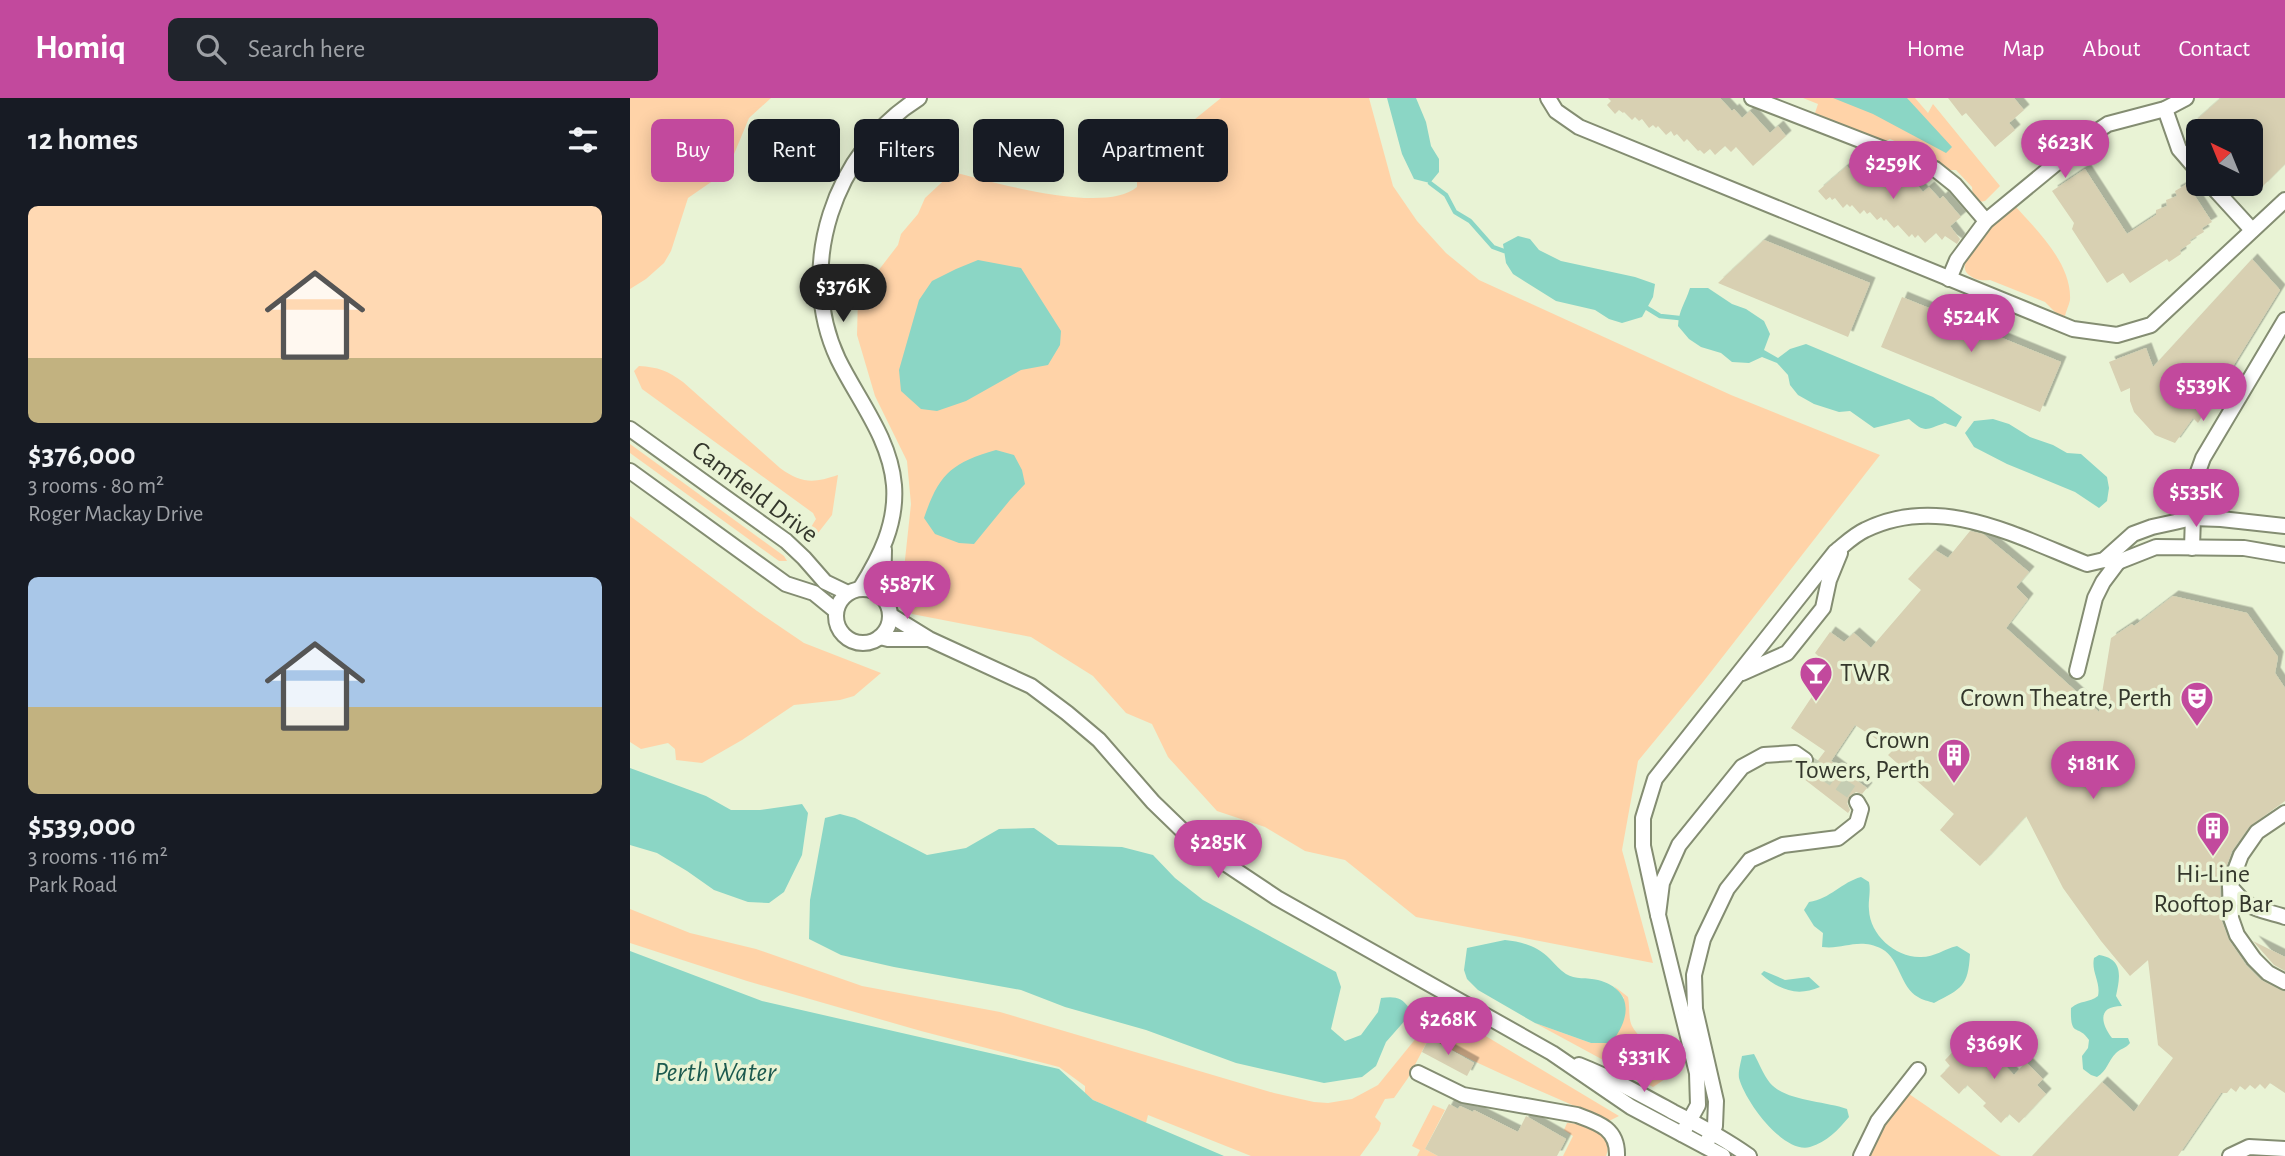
<!DOCTYPE html>
<meta charset="utf-8">
<style>
:root{--surface:#171b24;--page:#20242c;--text:#f1f3f6;--muted:#9ea1a6;--accent:#c2499d}
body{margin:0;font-family:"Alegreya Sans",sans-serif;background:var(--page);color:var(--text);height:100vh;display:flex;flex-direction:column;font-size:26px;white-space:nowrap}
*{box-sizing:border-box;margin:0}
p{font-size:23px;color:var(--muted)}
.icon{flex:none;width:38px;height:38px;fill:none;stroke:currentColor;stroke-width:2;stroke-linecap:round;stroke-linejoin:round}
.map{position:relative;flex:1;overflow:hidden}
.sheet{display:flex;flex-direction:column;background:var(--surface);width:630px}
.sheet>*{flex:none}
.top-card{position:absolute;left:21px;top:21px;width:665px;height:63px;display:flex;gap:14px}
.needle{width:46px;rotate:317deg}
.tools{position:absolute;left:1556px;top:21px;display:grid;gap:14px}
.tools a{display:grid;place-items:center;width:77px;height:77px;border-radius:10px;background:var(--surface);box-shadow:0 4px 18px #0003;font-size:35px}
.price{position:absolute;translate:-50% -60px;padding:0 16px;border-radius:24px;background:var(--accent);color:#fff;font-size:23px;line-height:46px;filter:drop-shadow(0 2px 4px #0008)}
.price::after{content:'';position:absolute;left:50%;top:42px;width:21px;height:16px;margin-left:-10px;background:inherit;clip-path:polygon(0 0,100% 0,50% 100%)}
.price.current{background:#222;color:#fff}
ul{padding:0;list-style:none}
li{display:grid;align-content:center;gap:14px;height:371px;padding:0 28px}
li span{display:grid;place-items:center;height:217px;border-radius:10px;color:#555}
li>.icon{margin-inline-start:auto}
span .icon{width:126px;height:126px;fill:#fffc;stroke-width:1}
li b{font-size:30px}
h2{display:flex;justify-content:space-between;align-items:center;height:84px;padding:0 28px;font-size:30px}
.pill{padding:0 24px;border-radius:10px;background:var(--surface);box-shadow:0 4px 18px #0003;font-size:24px;line-height:63px}
.pill.current{background:var(--accent);color:#fff}
header{display:flex;align-items:center;gap:42px;box-sizing:border-box;height:98px;padding:0 35px;background:var(--accent);color:#fff}
header strong{font-size:33px}
nav{display:flex;gap:38px;margin-inline-start:auto;font-size:24px}
.search{width:490px;height:63px;background:var(--page);display:flex;align-items:center;gap:18px;box-sizing:border-box;padding:0 24px;border-radius:10px;color:var(--muted);font-size:26px}
main{display:flex;flex:1;min-height:0}
.map>svg:first-child{display:block}
.green{fill:#ffd3a8}
.water{fill:#8bd6c5}
.lines{fill:none;stroke-linecap:round;stroke-linejoin:round}
.stream{stroke:#8bd6c5;stroke-width:4.5}
.building{fill:#d8d0b2;filter:url(#shadow)}
.minor-tunnel{stroke:#c5cdb3;stroke-width:14;stroke-dasharray:14 7;stroke-linecap:butt}
.minor-casing{stroke:#848d72;stroke-width:18}
.minor{stroke:#fff;stroke-width:14}
.labels{text-anchor:middle;dominant-baseline:central;stroke-width:7;stroke-linejoin:round;paint-order:stroke}
.street-label{font-size:26px;fill:#34372c;stroke:#e9f3d5}
.poi-label{font-size:26px;fill:#34372c;stroke:#e9f3d5;text-anchor:end}
.water-label{font-size:28px;font-style:italic;fill:#1c5a4f;stroke:#e9f3d5}
</style>
<header>
<strong>Homiq</strong>
<div class="search"><svg class="icon" aria-label="search" viewBox="0 0 24 24"><circle cx="10" cy="10" r="6"/><path d="M15 15l6 6"/></svg>Search here</div>
<nav><a>Home</a><a>Map</a><a>About</a><a>Contact</a></nav>
</header>
<main>
<section class="sheet">
<h2>12 homes<svg class="icon" aria-label="filters" viewBox="0 0 24 24"><path d="M4 7h16M4 17h16"/><circle cx="9" cy="7" r="2"/><circle cx="15" cy="17" r="2"/></svg></h2>
<ul>
<li><span style="background:linear-gradient(#ffd9b3 70%,#c2b280 0)"><svg class="icon" aria-label="home" viewBox="0 0 24 24"><path d="M3 11l9-7 9 7M6 9v11h12V9"/></svg></span><div><b>$376,000</b><p>3 rooms · 80 m²</p><p>Roger Mackay Drive</p></div></li>
<li><span style="background:linear-gradient(#a9c7e8 60%,#c2b280 0)"><svg class="icon" aria-label="home" viewBox="0 0 24 24"><path d="M3 11l9-7 9 7M6 9v11h12V9"/></svg></span><div><b>$539,000</b><p>3 rooms · 116 m²</p><p>Park Road</p></div></li>
</ul>
</section>
<div class="map">
<svg width="1655" height="1058" viewBox="0 0 1655 1058">
<defs>
<filter id="shadow"><feDropShadow dx="5.5" dy="-5.5" stdDeviation="0" flood-color="#0004"/></filter>
</defs>
<rect width="100%" height="100%" fill="#e9f3d5"/>
<g class="green">
<polygon points="0,0 141,0 119,20 97,73 58,100 41,153 34,165 16,181 0,191"/>
<path d="M591,0H739L763,88L787,123L816,155L849,182L1101,297L1250,357L1073,584L1008,663L992,752L1023,865L786,819L715,762L675,753L635,729L587,713L538,659L522,626L496,615L463,578L401,539L282,516L271,499L281,406L277,363L245,298L227,237L228,199L268,147L271,136L288,116L295,100L323,74C363,84 474,117 507,89V71L512,64Z"/>
<polygon points="1173,0 1285,0 1298,15 1303,6 1370,88 1355,103 1349,104 1343,99 1342,89 1326,72 1319,72 1299,58 1260,41 1254,44 1185,15 1188,6"/>
<path d="M1385,108C1407,132 1442,166 1440,202C1439,207 1436,213 1435,218L1426,215L1415,204L1360,182C1353,183 1345,182 1339,177C1319,163 1375,117 1385,108Z"/>
<path d="M9,268C28,269 38,273 53,284L150,370C172,386 184,385 208,377L202,417L181,444L175,439L186,421L183,415L12,291L4,273Z"/>
<polygon points="0,346 154,458 157,463 149,463 0,355"/>
<polygon points="0,418 127,513 174,545 251,575 224,598 210,602 164,607 112,642 72,665 46,662 45,651 38,645 11,651 0,644"/>
<path d="M0,811L60,835L126,851L232,888L370,914L644,995L684,1004L698,1005L722,1001L748,987L787,939L802,933L827,930L854,937L989,1018L979,1023C919,996 857,972 799,940L778,980L764,1000L755,1001L745,1019L751,1025L749,1032L730,1058H621L518,1017L516,1025L463,1002L455,995V988L429,969L291,933L117,883L0,845Z"/>
<path d="M984,888L998,899C1000,908 998,920 1002,928C1012,947 1037,954 1041,977L1023,989L905,925L961,945L994,900Z"/>
<polygon points="1279,996 1367,1056 1371,1058 1237,1058 1258,1019"/>
<polygon points="803,1007 815,1012 795,1051 808,1058 787,1058 790,1052 782,1048"/>
<path d="M937,1025C954,1025 986,1036 976,1058H933L943,1038L934,1032Z"/>
</g>
<g class="water">
<polygon points="757,0 786,0 796,24 801,48 809,61 809,74 800,85 784,81 772,56"/>
<polygon points="1203,0 1277,0 1322,49 1316,55 1243,16"/>
<polygon points="888,138 900,141 909,152 931,163 1005,179 1025,186 1023,199 1012,219 992,225 979,221 965,212 926,203 883,176 876,165 873,146"/>
<polygon points="348,162 391,170 431,233 430,247 418,267 391,272 336,303 307,313 291,311 271,293 269,272 289,202 302,183 326,171"/>
<path d="M1060,190H1078L1102,206L1116,211L1134,223L1140,236L1134,252L1148,260L1160,251L1176,246L1303,299L1332,319L1326,329L1315,325C1295,332 1295,335 1279,321L1244,330L1220,313L1209,314L1184,306L1168,297L1160,287L1158,277L1147,265L1132,259L1119,265L1102,264L1091,255L1071,249L1059,241L1048,228C1049,211 1055,206 1060,190Z"/>
<polygon points="1363,321 1379,326 1400,339 1423,347 1437,355 1451,356 1477,379 1479,390 1477,403 1469,410 1445,394 1377,366 1344,349 1335,335 1344,323"/>
<path d="M366,352L384,357L392,372L395,386L380,402L344,446L329,445L305,436L294,420C309,376 321,365 366,352Z"/>
<polygon points="0,670 76,698 101,712 130,712 172,706 178,715 172,757 154,794 139,805 118,804 84,792 57,773 27,755 0,747"/>
<path d="M210,716L225,720L297,757L336,750L369,731L404,730L428,747L492,749L523,757L545,780L573,802L706,874L711,889L701,931L715,943L731,937L748,914L751,900C764,898 772,899 779,910L778,919L756,944L746,968L732,979L694,985L606,965L516,932L435,909L391,892L264,869L211,857L179,841L180,802L195,720Z"/>
<path d="M1231,779L1239,784C1241,794 1238,802 1239,812C1240,837 1266,860 1291,859C1305,859 1314,851 1327,848L1340,856C1338,889 1332,890 1304,905C1299,903 1292,902 1288,899C1270,889 1270,861 1252,851C1228,839 1214,852 1192,849L1193,835L1184,828L1174,812L1179,804C1200,801 1212,784 1231,779Z"/>
<path d="M875,842C893,844 907,848 920,861C925,866 930,872 936,876C945,882 957,879 968,882C1004,892 1001,920 981,945H961L905,925L848,892L837,881L834,872L837,850Z"/>
<polygon points="0,853 132,903 429,971 463,1002 594,1058 0,1058"/>
<path d="M1469,857C1494,861 1490,879 1486,898L1492,908C1468,908 1470,924 1482,940H1498L1500,945C1495,951 1491,950 1486,955C1478,963 1477,973 1467,979L1461,977L1453,971L1452,958L1458,950L1459,942C1448,925 1440,941 1441,910C1450,902 1459,905 1468,898C1471,884 1461,874 1464,860Z"/>
<path d="M1134,873L1155,882L1179,879L1190,889C1167,899 1149,892 1131,876Z"/>
<path d="M1124,956C1129,965 1133,976 1140,985C1155,1003 1194,1003 1217,1011L1219,1019C1208,1032 1197,1044 1180,1049C1153,1056 1115,1003 1109,980C1108,973 1111,964 1112,958Z"/>
</g>
<g class="lines">
<g class="stream">
<polyline points="800,85 816,97 825,114 840,123 863,149 874,153"/>
<polyline points="1017,210 1030,218 1049,220"/>
</g>
</g>
<g class="building">
<polygon points="978,0 1090,0 1102,13 1104,11 1112,20 1120,13 1140,35 1148,28 1156,38 1123,68 1106,49 1101,54 1095,48 1085,57 1080,51 1074,56 1070,52 1068,53 1057,41 1054,44 1047,36 1044,38 1041,33 1036,37 1028,28 1026,30 1023,27 1019,30 1012,21 1009,23 1005,19 1002,22 994,14 993,15 989,12 985,16 977,7 981,3"/>
<polygon points="1318,0 1384,0 1394,12 1379,25 1385,32 1365,49 1336,15 1332,18"/>
<polygon points="1591,0 1655,0 1655,66 1632,89 1620,77 1620,33 1568,33 1562,26"/>
<polygon points="1231,60 1242,73 1248,67 1259,80 1266,74 1276,87 1282,81 1293,94 1299,89 1310,101 1313,98 1331,119 1320,128 1330,141 1327,146 1315,138 1312,142 1306,135 1295,145 1288,137 1285,140 1282,136 1279,139 1268,127 1264,130 1256,121 1254,123 1251,119 1247,122 1240,114 1237,116 1234,112 1230,116 1222,107 1220,109 1217,106 1213,110 1205,100 1202,102 1200,99 1196,102 1188,93 1217,68 1219,71"/>
<polygon points="1455,71 1497,136 1526,117 1526,112 1537,108 1536,102 1547,98 1545,93 1557,86 1582,124 1572,130 1574,134 1560,142 1561,145 1550,152 1551,156 1539,164 1537,161 1500,185 1493,175 1477,185 1442,131 1444,125 1422,93"/>
<polygon points="1134,142 1240,185 1218,239 1088,185"/>
<polygon points="1622,161 1650,192 1568,325 1563,320 1545,345 1525,337 1504,314 1500,303 1500,290 1491,294 1479,264 1516,250 1523,269"/>
<polygon points="1272,199 1431,264 1410,314 1251,249"/>
<polygon points="1340,433 1353,436 1399,474 1386,489 1398,501 1376,530 1469,614 1481,540 1502,526 1504,528 1543,498 1617,515 1648,559 1645,575 1655,590 1655,703 1619,729 1602,753 1590,786 1591,821 1599,842 1616,867 1631,882 1655,894 1655,995 1640,985 1635,991 1630,986 1625,991 1620,987 1615,992 1610,988 1606,994 1601,990 1597,995 1591,995 1548,1058 1402,1058 1472,984 1504,1014 1543,960 1528,947 1518,862 1500,878 1471,843 1433,790 1396,718 1350,768 1310,732 1324,716 1258,657 1263,652 1225,627 1201,663 1237,690 1232,696 1226,694 1219,699 1217,705 1220,712 1218,715 1174,681 1195,653 1161,630 1201,570 1185,555 1200,534 1214,544 1224,535 1241,550 1291,492 1278,481 1305,452 1318,460"/>
<polygon points="1623,843 1655,859 1655,873 1644,867"/>
<polygon points="1348,939 1384,977 1396,964 1413,981 1407,987 1416,996 1389,1025 1379,1016 1371,1025 1353,1008 1356,1005 1337,987 1329,996 1310,978 1320,968 1315,962 1335,941 1341,947"/>
<polygon points="799,940 844,965 837,978 792,954"/>
<polygon points="819,1006 828,1011 830,1008 843,1014 844,1012 888,1034 896,1018 936,1041 927,1058 808,1058 795,1051"/>
</g>
<g class="lines">
<polyline class="minor-tunnel" points="1175,662 1223,695 1227,704"/>
<defs>
<g id="minor">
<polyline points="918,0 926,13 949,29 1443,231 1487,237 1521,227 1655,102"/>
<polyline points="1122,0 1305,71 1325,87 1356,123"/>
<polyline points="1535,11 1549,51 1568,73"/>
<polyline points="1580,86 1622,132"/>
<polyline points="1319,181 1327,162 1356,123 1458,39 1478,26 1535,11 1556,0"/>
<polyline points="0,331 156,443 174,460 195,484 218,495"/>
<polyline points="0,373 156,486 184,495 206,513"/>
<polyline points="1562,450 1564,385 1573,360 1655,222"/>
<polyline points="1474,462 1488,464 1526,449 1614,450 1655,457"/>
<path d="M230,491C250,459 267,426 264,387C260,340 228,302 208,261C165,169 204,53 289,0"/>
<circle cx="233" cy="518" r="27"/>
<polyline points="253,499 254,452"/>
<polyline points="260,517 299,541 401,588 437,615 469,642 523,704 554,734 587,760 647,800 922,955 1001,1009 1093,1058"/>
<polyline points="250,539 258,541 298,541"/>
<polyline points="1447,573 1465,500 1473,484 1488,464"/>
<polyline points="1112,575 1157,555 1193,510 1199,482 1210,455"/>
<polyline points="1655,715 1627,734 1611,757 1600,786 1601,820 1607,837 1624,861 1638,875 1655,884"/>
<path d="M1600,788C1619,813 1627,810 1655,819"/>
<path d="M1028,817L1013,748V720L1025,681L1205,454C1214,447 1224,437 1235,432C1310,395 1386,438 1457,466L1474,462L1503,436L1522,429L1545,424L1562,420L1591,421L1655,428"/>
<path d="M949,967C982,980 1012,997 1043,1014C1069,1027 1095,1041 1119,1058"/>
<path d="M788,975L833,997L947,1017C969,1025 988,1031 987,1058"/>
<polyline points="1052,1036 1068,1007 1067,975 1028,817 1032,785 1049,747 1112,669 1134,657 1165,655 1175,662"/>
<polyline points="1075,1048 1085,1028 1086,1003 1065,911 1064,877 1073,841 1097,791 1120,762 1153,747 1208,740 1227,725 1231,711 1227,704"/>
<polyline points="1231,1058 1248,1023 1288,972"/>
<polyline points="1600,1058 1619,1049 1655,1051"/>
</g>
</defs>
<use href="#minor" class="minor-casing"/>
<use href="#minor" class="minor"/>
</g>
<defs>
<symbol id="bar-pin" viewBox="-11 -11 22 30"><path d="M0 17L-7.5 6A9.5 9.5 0 1 1 7.5 6Z" fill="#c2499d" stroke="#e9f3d5"/><path d="M-6-5H6L.8 .8V4.5H3.5V6h-7V4.5H-.8V.8Z" fill="#fff"/></symbol>
<symbol id="theatre-pin" viewBox="-11 -11 22 30"><path d="M0 17L-7.5 6A9.5 9.5 0 1 1 7.5 6Z" fill="#c2499d" stroke="#e9f3d5"/><path d="M-5-5.5Q0-4 5-5.5V0Q5 5 0 6Q-5 5-5 0ZM-3.3-2.5H-1v1.5H-3.3ZM1-2.5H3.3v1.5H1ZM-2.8 1Q0 5.5 2.8 1Z" fill="#fff"/></symbol>
<symbol id="building-pin" viewBox="-11 -11 22 30"><path d="M0 17L-7.5 6A9.5 9.5 0 1 1 7.5 6Z" fill="#c2499d" stroke="#e9f3d5"/><path d="M-4-6H4V6H1V3H-1V6H-4ZM-2.5-4.3h1.7v1.8h-1.7ZM.8-4.3h1.7v1.8H.8ZM-2.5-1h1.7V.8h-1.7ZM.8-1h1.7V.8H.8Z" fill="#fff"/></symbol>
</defs>
<g fill-rule="evenodd">
<use href="#bar-pin" x="1167" y="556" width="38" height="52"/>
<use href="#theatre-pin" x="1548" y="581" width="38" height="52"/>
<use href="#building-pin" x="1305" y="638" width="38" height="52"/>
<use href="#building-pin" x="1564" y="711" width="38" height="52"/>
</g>
<g class="labels">
<g class="street-label">
<text transform="translate(125 394) rotate(37)">Camfield Drive</text>
</g>
<g class="poi-label">
<text x="1210" y="575" text-anchor="start">TWR</text>
<text x="1542" y="600">Crown Theatre, Perth</text>
<text x="1300" y="642">Crown<tspan x="1300" dy="30">Towers, Perth</tspan></text>
<text x="1583" y="776" text-anchor="middle">Hi-Line<tspan x="1583" dy="30">Rooftop Bar</tspan></text>
</g>
<g class="water-label">
<text x="85" y="975">Perth Water</text>
</g>
</g>
</svg>
<div class="tools">
<a><svg class="needle" viewBox="-14 -14 28 28"><path d="M0-13l5 13h-10z" fill="#e53935"/><path d="M0 13l5-13h-10z" fill="#9ea1a6"/></svg></a>
</div>
<b class="price" style="left:1435px;top:82px">$623K</b>
<b class="price" style="left:1263px;top:103px">$259K</b>
<b class="price current" style="left:213px;top:226px">$376K</b>
<b class="price" style="left:1341px;top:256px">$524K</b>
<b class="price" style="left:1573px;top:325px">$539K</b>
<b class="price" style="left:1566px;top:431px">$535K</b>
<b class="price" style="left:277px;top:523px">$587K</b>
<b class="price" style="left:1463px;top:703px">$181K</b>
<b class="price" style="left:588px;top:782px">$285K</b>
<b class="price" style="left:818px;top:959px">$268K</b>
<b class="price" style="left:1364px;top:983px">$369K</b>
<b class="price" style="left:1014px;top:996px">$331K</b>
<div class="top-card">
<a class="pill current">Buy</a>
<a class="pill">Rent</a>
<a class="pill">Filters</a>
<a class="pill">New</a>
<a class="pill">Apartment</a>
</div>
</div>
</main>
